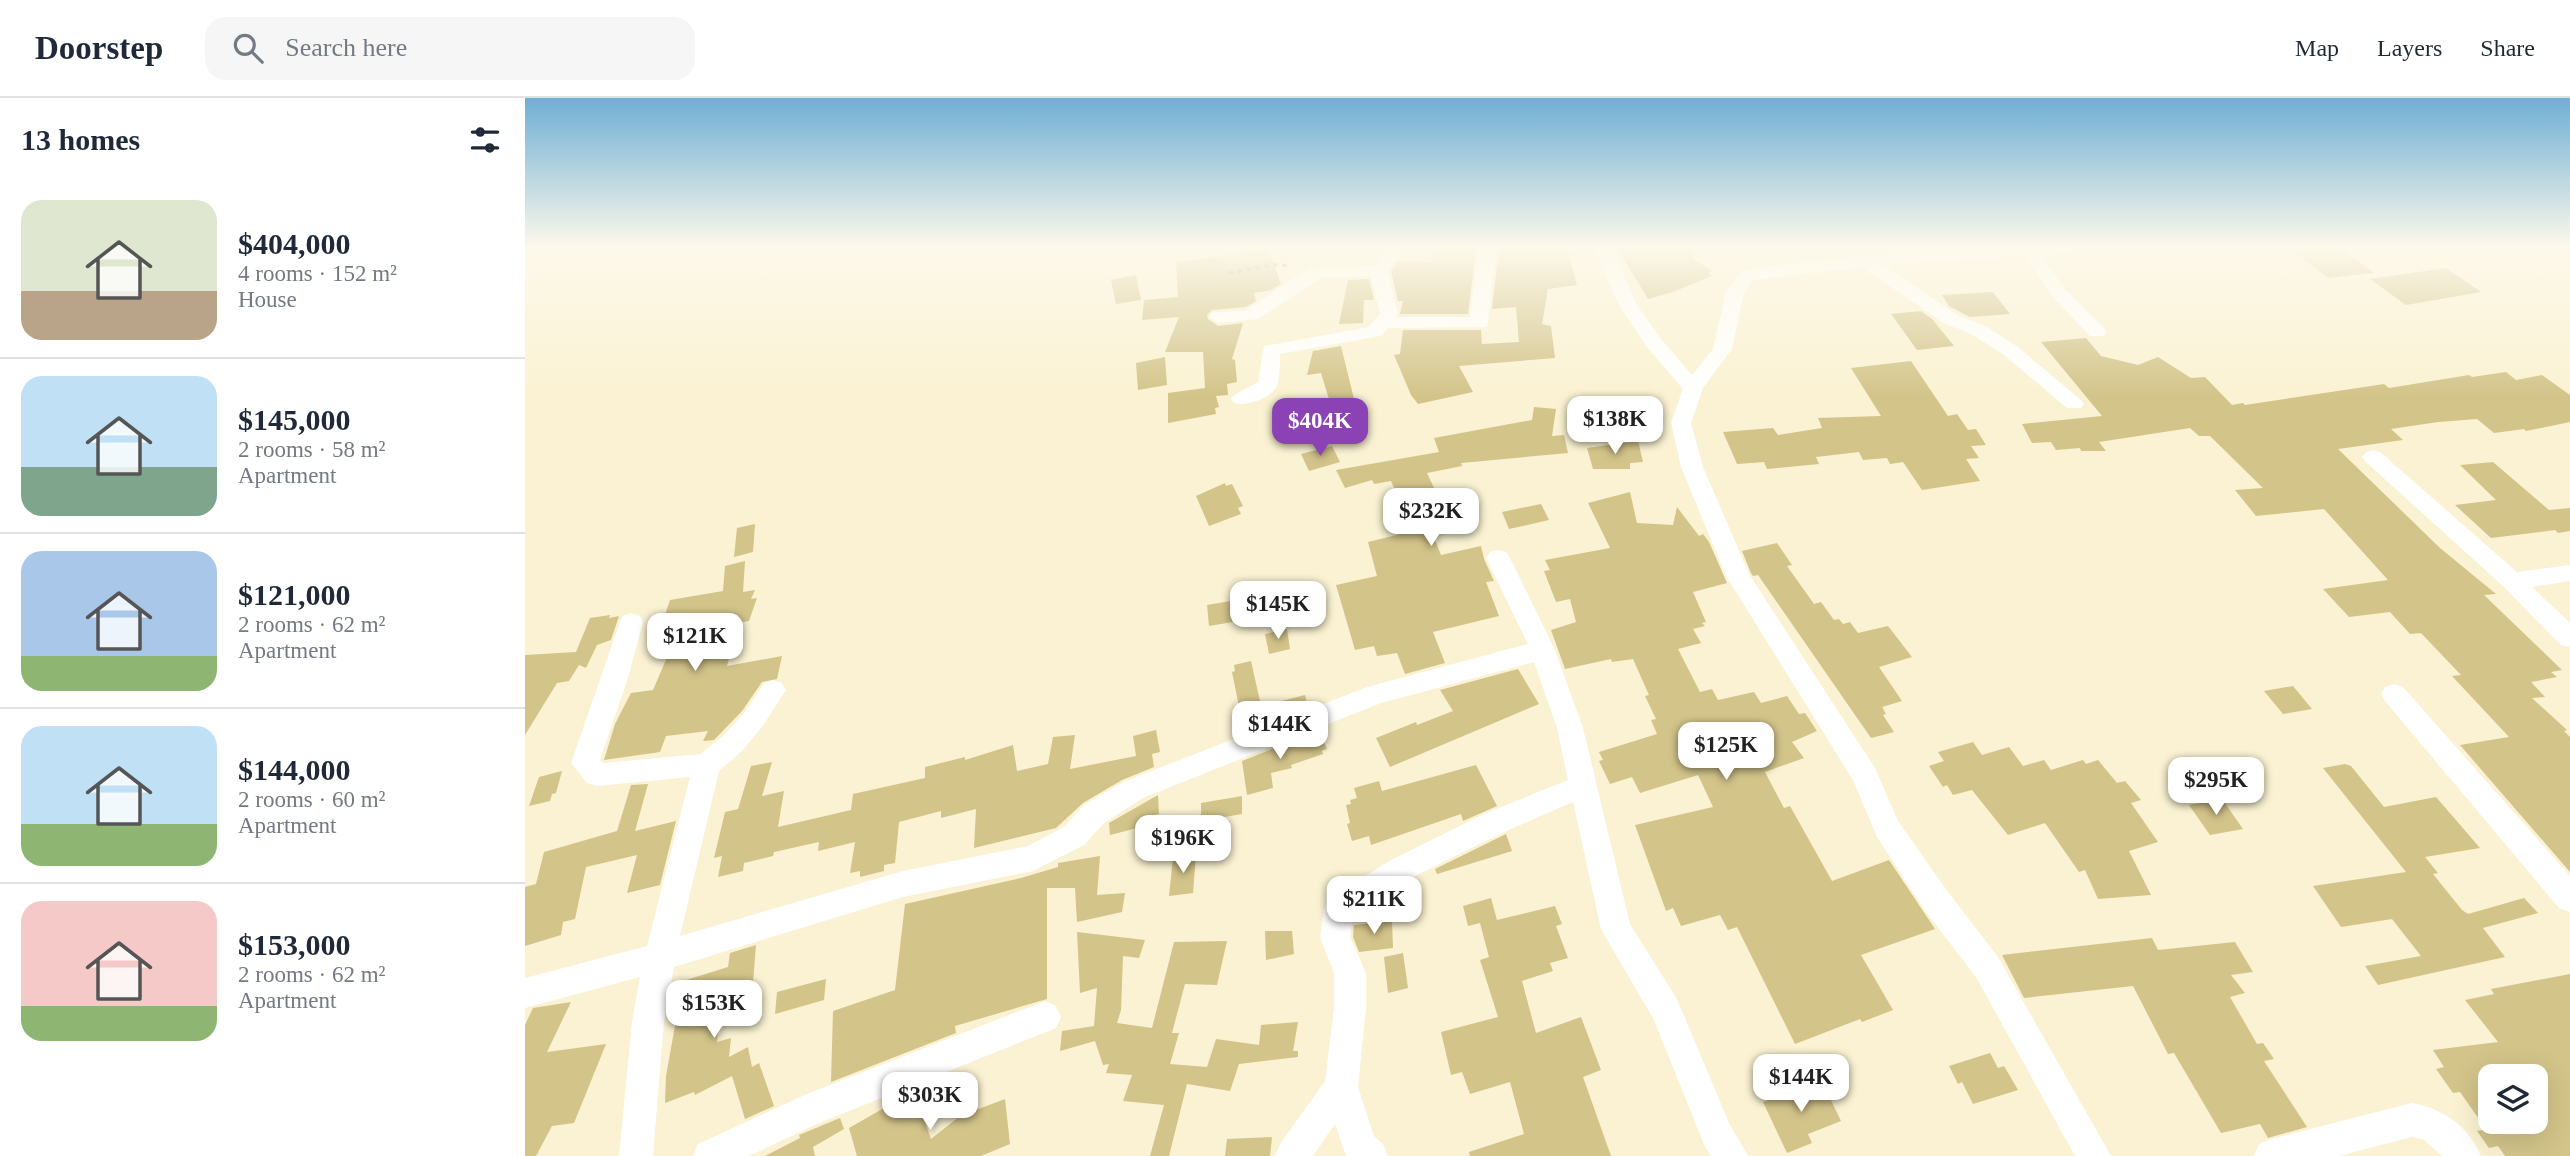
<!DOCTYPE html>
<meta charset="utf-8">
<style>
:root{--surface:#fff;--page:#f6f6f7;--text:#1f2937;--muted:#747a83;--line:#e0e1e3;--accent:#8b42b4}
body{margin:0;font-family:"Times New Roman",serif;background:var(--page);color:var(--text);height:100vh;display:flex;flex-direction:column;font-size:26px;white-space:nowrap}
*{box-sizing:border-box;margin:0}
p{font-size:23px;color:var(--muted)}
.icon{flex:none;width:38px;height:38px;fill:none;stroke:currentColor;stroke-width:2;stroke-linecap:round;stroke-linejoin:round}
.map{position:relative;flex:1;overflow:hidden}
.side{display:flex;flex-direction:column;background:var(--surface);width:525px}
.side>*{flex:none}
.buttons{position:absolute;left:1953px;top:966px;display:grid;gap:14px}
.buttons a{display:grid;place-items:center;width:70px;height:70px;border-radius:14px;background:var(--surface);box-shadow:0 7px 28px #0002;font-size:35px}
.price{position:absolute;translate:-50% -60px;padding:0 16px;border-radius:14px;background:#fff;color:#222;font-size:23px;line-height:46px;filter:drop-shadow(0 2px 4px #0008)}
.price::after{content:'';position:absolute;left:50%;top:42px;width:21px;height:16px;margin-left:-10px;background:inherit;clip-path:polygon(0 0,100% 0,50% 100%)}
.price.on{background:var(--accent);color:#fff}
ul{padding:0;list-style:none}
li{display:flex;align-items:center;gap:21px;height:175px;padding:0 21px}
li+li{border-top:2px solid var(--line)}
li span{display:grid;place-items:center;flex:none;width:196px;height:140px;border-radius:21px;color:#555}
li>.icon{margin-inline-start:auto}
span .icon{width:84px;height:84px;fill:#fffc;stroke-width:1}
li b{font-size:30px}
h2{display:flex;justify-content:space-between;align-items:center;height:84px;padding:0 21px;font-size:30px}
header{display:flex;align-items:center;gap:42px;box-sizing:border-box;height:98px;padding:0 35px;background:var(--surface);border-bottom:2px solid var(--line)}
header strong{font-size:33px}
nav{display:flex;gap:38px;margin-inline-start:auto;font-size:24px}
.search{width:490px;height:63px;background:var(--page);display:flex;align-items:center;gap:18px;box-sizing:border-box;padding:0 24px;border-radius:21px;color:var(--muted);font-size:26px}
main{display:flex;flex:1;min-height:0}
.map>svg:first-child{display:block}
.building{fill:#d3c48a;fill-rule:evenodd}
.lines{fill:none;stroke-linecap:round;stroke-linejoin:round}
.path{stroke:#a7a089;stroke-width:3.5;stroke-dasharray:4.5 4.5;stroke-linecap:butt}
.minor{fill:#fff;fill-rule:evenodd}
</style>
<header>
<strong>Doorstep</strong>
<div class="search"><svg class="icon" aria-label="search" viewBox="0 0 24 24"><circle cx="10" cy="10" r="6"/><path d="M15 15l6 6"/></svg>Search here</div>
<nav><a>Map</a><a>Layers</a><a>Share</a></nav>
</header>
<main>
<section class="side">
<h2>13 homes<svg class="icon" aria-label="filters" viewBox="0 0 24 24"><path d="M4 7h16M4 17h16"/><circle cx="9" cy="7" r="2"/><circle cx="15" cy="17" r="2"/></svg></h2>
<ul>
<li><span style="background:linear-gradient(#dfe7d0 65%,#b9a48a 0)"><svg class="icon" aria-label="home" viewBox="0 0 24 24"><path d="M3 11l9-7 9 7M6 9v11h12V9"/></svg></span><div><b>$404,000</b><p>4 rooms · 152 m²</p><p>House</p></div></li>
<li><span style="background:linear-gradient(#bfe0f5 65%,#7fa58c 0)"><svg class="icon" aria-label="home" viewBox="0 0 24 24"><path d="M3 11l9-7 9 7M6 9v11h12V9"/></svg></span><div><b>$145,000</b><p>2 rooms · 58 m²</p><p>Apartment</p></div></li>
<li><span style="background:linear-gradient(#a9c7e8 75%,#8fb573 0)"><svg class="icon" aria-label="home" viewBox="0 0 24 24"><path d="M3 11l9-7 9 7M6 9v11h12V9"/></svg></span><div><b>$121,000</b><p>2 rooms · 62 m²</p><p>Apartment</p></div></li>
<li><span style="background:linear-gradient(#bfe0f5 70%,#8fb573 0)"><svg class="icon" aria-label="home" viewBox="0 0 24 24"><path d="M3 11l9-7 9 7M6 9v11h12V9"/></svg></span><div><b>$144,000</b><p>2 rooms · 60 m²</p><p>Apartment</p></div></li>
<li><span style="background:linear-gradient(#f6c9c9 75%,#8fb573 0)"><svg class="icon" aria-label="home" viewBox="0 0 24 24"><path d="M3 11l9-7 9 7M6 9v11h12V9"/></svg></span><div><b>$153,000</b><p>2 rooms · 62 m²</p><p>Apartment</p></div></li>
</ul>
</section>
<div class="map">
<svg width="2045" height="1058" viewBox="0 0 2045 1058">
<rect width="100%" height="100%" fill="#faf2d2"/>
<g class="building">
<polygon points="907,150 951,150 943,216 875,216 878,203 873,203 866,173 873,163 907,164"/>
<polygon points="974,150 1042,150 1052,187 1023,191 1017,226 1026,228 1030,260 934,268 948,294 893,306 886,297 869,257 875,256 878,232 956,232 957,246 994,244 991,209 967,211"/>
<polygon points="1092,150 1168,150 1169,161 1187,173 1183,175 1187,178 1148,194 1123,201"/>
<polygon points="1765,150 1816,150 1849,175 1803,180"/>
<polygon points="744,152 756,186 746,192 729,195 731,203 721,209 687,212 682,217 683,221 693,228 718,225 707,261 710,262 712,284 702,286 703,297 691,298 694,309 690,310 691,316 643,325 643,295 680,290 678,254 640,254 654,219 617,222 619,202 653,199 651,164"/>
<polygon points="1921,170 1956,194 1881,207 1845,181"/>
<polygon points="611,177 616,202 591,206 586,182"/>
<polygon points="844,181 849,202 839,202 838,225 814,226 823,182"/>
<polygon points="1468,194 1485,216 1445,219 1424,208 1417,197"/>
<polygon points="1396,213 1407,221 1429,248 1392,252 1366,216"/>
<polygon points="1561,240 1576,258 1613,267 1633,259 1666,280 1680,279 1707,307 1718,305 1720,307 1859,286 1864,290 1944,277 1947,279 1981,274 1991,282 2017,277 2045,297 2045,324 2001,333 1999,331 1969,335 1952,321 1913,324 1866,331 1878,342 1813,351 1915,450 1971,496 1959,497 2037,572 2026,574 2032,579 2006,584 2020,599 2007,600 2042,632 2039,633 2045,639 2045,774 1935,647 1984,639 1927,578 1936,577 1896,535 1885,536 1865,514 1824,519 1798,491 1863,482 1799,411 1731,418 1710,392 1738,390 1685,338 1674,338 1665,330 1574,344 1581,353 1556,353 1555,350 1531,352 1526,344 1507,345 1497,326 1577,318 1516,244"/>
<polygon points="816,248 830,305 827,306 831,316 831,330 793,338 784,316 807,311 796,275 782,277 788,253"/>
<polygon points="640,259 642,287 613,292 611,265"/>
<polygon points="1386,263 1423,318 1432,316 1443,332 1451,331 1461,347 1446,348 1454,360 1441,361 1455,383 1397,392 1378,364 1365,366 1362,360 1338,362 1334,354 1291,359 1294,366 1242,371 1239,364 1212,366 1198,334 1248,330 1253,337 1297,330 1293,320 1356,318 1326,270"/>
<polygon points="1009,309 1031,311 1027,338 1039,337 1043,355 936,365 937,368 902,375 917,407 911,409 917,422 903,425 916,457 956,448 959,461 969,483 961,484 974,518 908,534 920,565 880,576 872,555 852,558 849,548 830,552 811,487 852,478 843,444 888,433 866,383 849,386 847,382 820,390 811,372 914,354 909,340 1007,322"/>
<polygon points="1113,343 1118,364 1105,365 1105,371 1068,371 1062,350"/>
<polygon points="807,348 815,364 784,373 776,356"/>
<polygon points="1968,364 2024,412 2045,410 2045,433 2033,435 2030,432 1966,440 1930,407 1971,402 1935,367"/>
<polygon points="700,385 701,388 707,386 718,408 713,410 716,416 684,428 671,398"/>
<polygon points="1105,394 1112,425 1148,427 1152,409 1174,438 1178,436 1184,444 1202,485 1168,494 1181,524 1177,525 1180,528 1168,531 1176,545 1153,551 1175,594 1187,591 1193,602 1229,594 1236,605 1262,598 1274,616 1280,615 1292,633 1267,644 1279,660 1240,674 1259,710 1265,708 1307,783 1364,762 1410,831 1336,857 1368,912 1337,924 1335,921 1270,946 1212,829 1203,832 1195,817 1156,828 1148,810 1141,813 1110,727 1188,709 1173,677 1115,695 1107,679 1085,686 1074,663 1078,662 1074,654 1132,636 1126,622 1131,621 1120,598 1124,597 1108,561 1087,564 1086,561 1040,571 1026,532 1051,524 1045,501 1031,504 1019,473 1025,472 1020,462 1085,450 1063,405"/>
<polygon points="1016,406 1024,422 984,431 977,414"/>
<polygon points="230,426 228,454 209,459 212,430"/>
<polygon points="1252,445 1267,467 1262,468 1289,506 1296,504 1309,522 1314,521 1318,526 1325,524 1333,535 1363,528 1387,559 1354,569 1377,603 1357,609 1361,616 1358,617 1369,634 1346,640 1233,477 1228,478 1226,475 1217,453"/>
<polygon points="220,463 218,494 230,492 226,501 232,500 224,523 213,525 202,568 257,558 252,581 237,584 217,613 189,642 178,643 183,633 141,638 135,654 79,662 90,626 106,595 128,592 146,550 128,552 145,502 198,493 200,468"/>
<polygon points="706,503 708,524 684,528 682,507"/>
<polygon points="85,517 84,520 94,518 86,542 72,547 61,570 54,567 44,583 32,585 0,637 0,557 51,554 65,520"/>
<polygon points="762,531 765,551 744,556 740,536"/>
<polygon points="726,563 737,612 716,618 707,574 710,573 709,567"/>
<polygon points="993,571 1014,606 865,669 851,640 891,624 892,627 928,613 915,592"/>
<polygon points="1768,588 1773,594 1787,611 1758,616 1739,593"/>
<polygon points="780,597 783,609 740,626 737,608"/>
<polygon points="631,632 635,654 627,656 629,669 597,682 558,705 531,730 449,750 451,711 416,720 416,713 374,724 370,765 359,767 359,773 335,779 335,773 325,775 330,744 293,753 294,744 249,754 248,758 219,765 218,773 193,779 197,758 189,760 200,714 213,711 226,668 247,664 237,698 259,693 253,729 326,712 328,696 400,680 400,669 440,659 440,662 488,647 492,673 523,666 528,639 550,637 545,671 611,658 608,638"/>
<polygon points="794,633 802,651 797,653 798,656 766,667 767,670 746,675 748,690 722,697 717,663"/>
<polygon points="1448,644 1457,657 1484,649 1498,668 1519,662 1526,672 1558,662 1561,666 1573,662 1592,685 1600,683 1616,702 1606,705 1633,744 1604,753 1626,797 1573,801 1560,772 1554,774 1520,725 1483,737 1447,692 1428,697 1422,687 1418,689 1404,668 1419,663 1413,654"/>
<polygon points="1820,666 1826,668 1859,709 1911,699 1955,750 1900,759 1913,775 1908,776 1937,812 1943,816 1999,800 2013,815 1958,830 1980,859 1853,887 1840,868 1896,858 1867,821 1816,829 1788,788 1881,774 1798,670"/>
<polygon points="951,667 972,708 938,723 936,716 846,747 844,738 827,743 822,726 825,725 821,707 826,706 825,702 832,700 829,690 854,683 857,693"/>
<polygon points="37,673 31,695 27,696 25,703 4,708 14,679"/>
<polygon points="123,686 110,733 151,723 135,787 102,795 112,757 61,769 50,821 38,824 36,837 0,848 0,789 11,786 19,754 92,733 106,687"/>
<polygon points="633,697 634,716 624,718 624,727 585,737 584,725"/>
<polygon points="717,698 717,716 676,723 676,705"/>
<polygon points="1697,701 1718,731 1685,737 1664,707"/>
<polygon points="981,736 987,753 912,776 910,771"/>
<polygon points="671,757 668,795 644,798 648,759"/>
<polygon points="575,758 572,797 600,795 597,814 552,824 550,790 522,790 522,901 430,928 431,935 306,984 308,913 370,892 380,806 496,780 533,769 533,765"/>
<polygon points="966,800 972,822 1030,808 1037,826 1031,828 1043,860 1025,865 1028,873 997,883 1011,935 1056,919 1076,972 1058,979 1086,1058 945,1058 944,1054 999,1036 985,984 945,996 937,974 926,977 916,934 973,919 955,862 964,859 955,825 943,828 938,808"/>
<polygon points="867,823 868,850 834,854 828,839 829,827"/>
<polygon points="740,833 767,833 769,856 741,862"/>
<polygon points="552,834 620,842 614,860 598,858 596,912 592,925 627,930 649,844 702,843 692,887 660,886 647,935 654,935 645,966 682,969 691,941 734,947 736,927 773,924 768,953 773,953 773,959 714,966 705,993 662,986 644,1058 625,1058 639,1007 598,1003 607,977 581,975 584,966 578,967 570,943 535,953 537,933 569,928 572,890 555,895"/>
<polygon points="1627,840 1633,852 1710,844 1728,874 1706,877 1720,895 1705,899 1732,946 1738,945 1749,961 1739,963 1782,1029 1743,1040 1735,1026 1696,1035 1649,955 1643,956 1608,888 1499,900 1477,857"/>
<polygon points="231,847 228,885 198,894 192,944 206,940 204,959 223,949 227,969 234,965 249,1008 220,1021 207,978 170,997 169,994 140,1005 141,978 158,883 203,869 205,855"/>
<polygon points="878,855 883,890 863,895 859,859"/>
<path d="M2045,876V1058H1980L1973,1048L1964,1050L1952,1033L1961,1031L1935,994L1928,995L1911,971L1919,969L1908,952L1973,944L1940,902L1969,896L1966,891ZM1965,978H2011V1024H1995L1965,1030Z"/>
<polygon points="301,881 299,902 250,916 252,894"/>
<polygon points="46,904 22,954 81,946 49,1025 27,1028 11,1058 0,1058 0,927 8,910"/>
<polygon points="1465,955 1473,970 1479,968 1493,992 1448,1006 1437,984 1433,986 1424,968"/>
<polygon points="1286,981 1292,994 1298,992 1301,999 1304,998 1316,1023 1283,1036 1287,1045 1262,1055 1238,1004 1262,995 1260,991"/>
<polygon points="389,993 406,1041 435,1018 480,1001 485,1046 456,1058 332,1058 324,1030"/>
<polygon points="315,1020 319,1031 288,1049 290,1058 240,1058 275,1040 274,1037"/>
<polygon points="747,1039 745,1058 700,1058 702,1041"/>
</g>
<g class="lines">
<polyline class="path" points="704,175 755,166 765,169"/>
<g class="minor">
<path d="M861,150H878L863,173L873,216L871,219H945L954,150H971L963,225L961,229L863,230L857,237L850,239L755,256C755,265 755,276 753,285C749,300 722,309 709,305L706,301L709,297L733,284L739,248L844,229L855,215L846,178L796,180L733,221L693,225L684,219L687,215L722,212L770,179L787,171L849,168Z"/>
<polygon points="1069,150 1086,150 1112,207 1136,241 1167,277 1188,251 1201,194 1216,174 1242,168 1340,158 1460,150 1552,150 1544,155 1516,157 1540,191 1579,230 1581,234 1579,238 1565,238 1528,199 1500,158 1358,167 1431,216 1462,229 1493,249 1556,302 1559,306 1556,310 1542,310 1479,257 1448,237 1417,224 1337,169 1228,182 1219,194 1207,251 1178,290 1166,325 1178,369 1224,476 1350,670 1373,723 1423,794 1473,859 1586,1058 1550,1058 1451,879 1401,814 1352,739 1328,682 1201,478 1156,369 1146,325 1158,291 1122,249 1094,207"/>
<polygon points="1848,352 1855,354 1992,474 2045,467 2045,483 2007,489 2045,525 2045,549 2036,547 1979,489 1841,364 1837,359 1841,354"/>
<polygon points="973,452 981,454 985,460 1030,552 1058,630 1105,826 1152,901 1204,1025 1223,1058 1186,1058 1180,1049 1129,922 1076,831 1048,704 979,734 886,780 828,818 825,839 841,875 841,910 833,989 849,1038 858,1046 863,1058 821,1058 810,1026 788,1058 750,1058 755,1046 800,983 809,910 809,875 795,839 799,811 803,801 866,762 959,716 1043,682 1032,630 1009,564 856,605 618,700 579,725 559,747 508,773 378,799 149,869 139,923 128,1058 94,1058 107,923 115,879 0,910 0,880 122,848 165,679 72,688 62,685 46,665 97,518 106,515 115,518 118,524 103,580 75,662 78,665 176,656 199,637 219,615 239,585 248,582 257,585 261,592 237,629 217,653 194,673 155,838 378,773 503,748 539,729 559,707 598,684 842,589 1003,546 961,460 965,454"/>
<polygon points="1869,586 1878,589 2045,778 2045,814 2034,810 1860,603 1856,596 1860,589"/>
<polygon points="520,903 531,908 536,919 531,930 294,1025 224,1058 168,1058 173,1046 284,995"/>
<path d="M1887,1005C1918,1010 1944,1029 1956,1058H1917L1898,1041L1887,1039L1814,1058H1729L1734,1046L1746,1041Z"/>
</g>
</g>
<linearGradient id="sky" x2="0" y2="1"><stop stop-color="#70aed5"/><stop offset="0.5" stop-color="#fdf9eb"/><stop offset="1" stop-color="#fdf9eb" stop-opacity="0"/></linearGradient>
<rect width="2045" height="298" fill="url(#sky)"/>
</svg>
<div class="buttons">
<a><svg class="icon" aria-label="layers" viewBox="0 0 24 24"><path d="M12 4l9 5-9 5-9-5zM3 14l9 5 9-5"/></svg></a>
</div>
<b class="price" style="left:1090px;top:358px">$138K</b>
<b class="price on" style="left:795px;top:360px">$404K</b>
<b class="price" style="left:906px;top:450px">$232K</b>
<b class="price" style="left:753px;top:543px">$145K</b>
<b class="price" style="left:170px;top:575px">$121K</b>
<b class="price" style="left:755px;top:663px">$144K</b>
<b class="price" style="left:1201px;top:684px">$125K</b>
<b class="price" style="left:1691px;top:719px">$295K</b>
<b class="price" style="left:658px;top:777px">$196K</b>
<b class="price" style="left:849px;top:838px">$211K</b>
<b class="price" style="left:189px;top:942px">$153K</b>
<b class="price" style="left:1276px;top:1016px">$144K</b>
<b class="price" style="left:405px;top:1034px">$303K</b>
</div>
</main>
